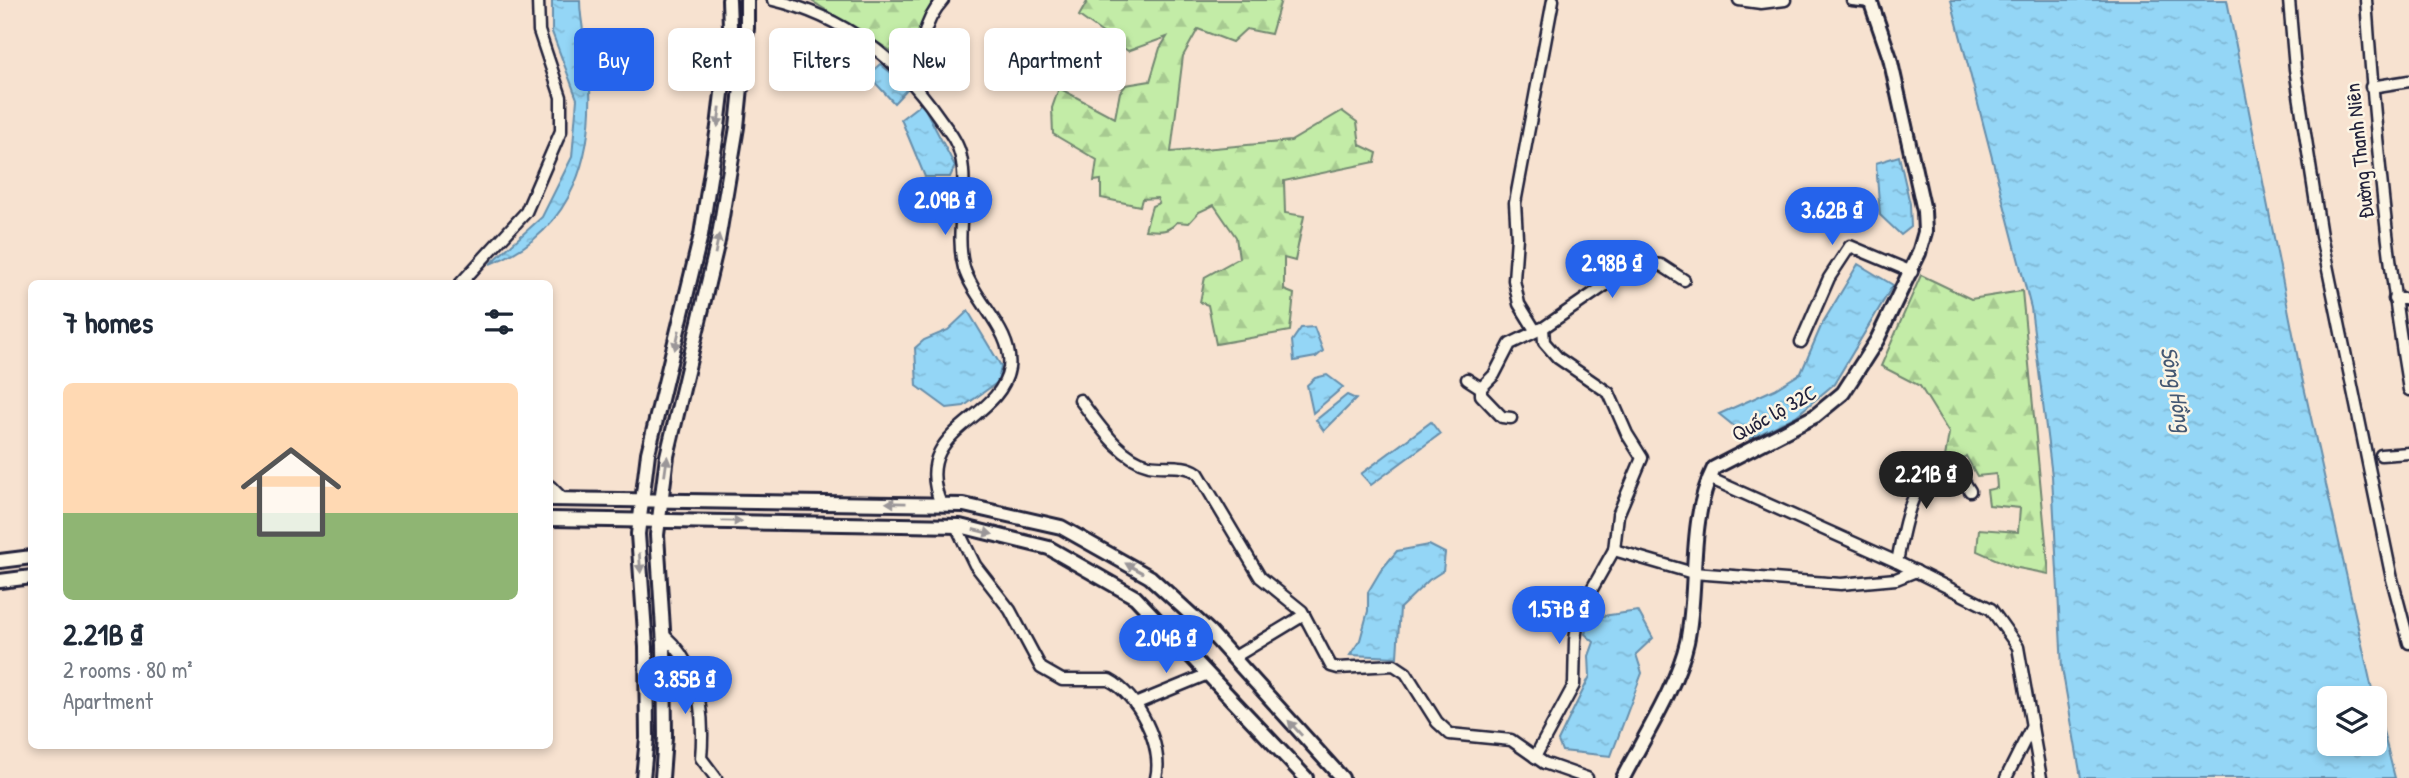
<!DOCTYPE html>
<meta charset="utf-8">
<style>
:root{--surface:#fff;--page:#f6f6f7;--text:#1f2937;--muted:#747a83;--line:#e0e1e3;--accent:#2563eb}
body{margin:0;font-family:"Patrick Hand",sans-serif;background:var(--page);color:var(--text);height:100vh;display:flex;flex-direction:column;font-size:26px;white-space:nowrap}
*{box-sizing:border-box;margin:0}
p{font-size:23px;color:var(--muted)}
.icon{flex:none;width:38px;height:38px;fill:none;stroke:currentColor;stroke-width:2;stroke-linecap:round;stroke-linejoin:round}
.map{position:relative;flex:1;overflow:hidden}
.side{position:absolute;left:28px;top:280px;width:525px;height:469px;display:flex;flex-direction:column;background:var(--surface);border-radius:10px;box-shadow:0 4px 10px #0003}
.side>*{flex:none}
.top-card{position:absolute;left:574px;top:28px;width:665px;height:63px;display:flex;gap:14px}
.tools{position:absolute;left:2317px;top:686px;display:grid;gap:14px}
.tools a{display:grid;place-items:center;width:70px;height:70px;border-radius:10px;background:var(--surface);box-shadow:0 4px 10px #0003;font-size:35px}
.price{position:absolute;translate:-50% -60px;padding:0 16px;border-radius:24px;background:var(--accent);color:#fff;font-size:23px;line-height:46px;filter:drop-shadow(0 2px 4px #0008)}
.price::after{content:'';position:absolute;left:50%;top:42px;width:21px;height:16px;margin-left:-10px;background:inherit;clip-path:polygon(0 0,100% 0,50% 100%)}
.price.on{background:#222;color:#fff}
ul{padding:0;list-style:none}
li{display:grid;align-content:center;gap:14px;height:371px;padding:0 35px}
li+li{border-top:2px solid var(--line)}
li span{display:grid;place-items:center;height:217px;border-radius:10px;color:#555}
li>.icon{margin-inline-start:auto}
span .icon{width:126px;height:126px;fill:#fffc;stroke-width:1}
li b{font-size:30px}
h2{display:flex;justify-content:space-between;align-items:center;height:84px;padding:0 35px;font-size:30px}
.chip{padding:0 24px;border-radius:10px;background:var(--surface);box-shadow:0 4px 10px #0003;font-size:24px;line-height:63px}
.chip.on{background:var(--accent);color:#fff}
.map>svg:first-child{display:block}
.forest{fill:url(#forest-firs);stroke:#728771;stroke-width:2}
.water{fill:url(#water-ripples);stroke:#668eab;stroke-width:2}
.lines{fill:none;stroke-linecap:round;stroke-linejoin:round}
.minor-casing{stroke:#22223b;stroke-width:15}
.major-casing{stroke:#22223b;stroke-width:18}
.minor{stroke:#fcf5e5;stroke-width:10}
.major{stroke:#fcf5e5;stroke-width:12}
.oneway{fill:#9a9698}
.labels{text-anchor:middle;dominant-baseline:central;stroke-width:5;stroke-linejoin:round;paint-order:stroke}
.street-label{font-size:21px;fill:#22223b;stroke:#fcf5e5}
.water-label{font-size:23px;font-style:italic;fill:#445873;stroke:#fcf5e5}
</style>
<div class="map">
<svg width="2409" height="778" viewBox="0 0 2409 778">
<defs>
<pattern id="forest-firs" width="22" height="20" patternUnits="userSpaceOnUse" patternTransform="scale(1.75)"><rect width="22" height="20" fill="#c3eca7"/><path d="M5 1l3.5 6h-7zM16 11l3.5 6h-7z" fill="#a7ca91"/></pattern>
<pattern id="water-ripples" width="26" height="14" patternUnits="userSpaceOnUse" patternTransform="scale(1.75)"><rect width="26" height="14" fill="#94d6f6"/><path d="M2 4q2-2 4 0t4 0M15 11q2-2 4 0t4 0" fill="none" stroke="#7fb7d4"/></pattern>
</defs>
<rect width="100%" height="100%" fill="#f7e2d0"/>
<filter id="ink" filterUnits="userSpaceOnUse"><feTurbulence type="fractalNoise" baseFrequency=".0143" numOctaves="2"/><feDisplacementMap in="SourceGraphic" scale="14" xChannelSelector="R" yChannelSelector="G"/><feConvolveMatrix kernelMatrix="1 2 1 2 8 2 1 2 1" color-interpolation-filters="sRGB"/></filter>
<g filter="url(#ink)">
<g class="forest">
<path d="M810,0H934C923,20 914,43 915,66Z"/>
<path d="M1088,0H1281L1271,34L1246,29L1232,42L1198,29L1183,56L1171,152L1291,141L1342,111L1357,122L1360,145L1377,153L1375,162L1284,181L1285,213L1304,216L1295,261L1284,258V290L1294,294L1290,331L1216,344L1208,305L1200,302L1205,277L1239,258L1236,237L1214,205L1199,212L1189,223L1177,222C1168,233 1159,231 1145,230L1152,206L1159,203L1157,198L1142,199L1140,206L1101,198V180L1094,181L1097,160L1053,134L1052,108L1059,88L1115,118L1120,92L1126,85L1150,81L1160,48L1167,37L1128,51L1079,16Z"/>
<polygon points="1921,275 1971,299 2022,291 2049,574 2013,567 1977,551 1979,529 2018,532 2020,508 1989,505 1987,490 1997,488 1996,474 1977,476 1966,456 1956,464 1945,457 1949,433 1920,386 1881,366"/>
</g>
<g class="water">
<path d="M552,0H580C580,24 587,45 589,69C596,152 575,232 490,264L542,217L572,157L577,99L552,32Z"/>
<polygon points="1951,0 2227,0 2300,369 2374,698 2329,698 2329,744 2375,744 2375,700 2395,778 2081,778 2062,668 2052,476 2031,308"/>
<polygon points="880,64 909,87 894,103 868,75"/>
<polygon points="922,103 955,166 950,177 925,177 901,119"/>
<polygon points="1899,156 1910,204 1911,227 1901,235 1880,215 1876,163"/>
<polygon points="1858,264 1893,285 1834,384 1796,416 1750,439 1719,414 1775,389 1801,373 1822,324"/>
<polygon points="968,311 1001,366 998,382 964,406 947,408 917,386 915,348 924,340 948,330"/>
<polygon points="1314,327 1323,351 1316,357 1294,361 1292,341 1301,328"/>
<polygon points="1327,375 1343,387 1313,413 1307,385 1315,378"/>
<polygon points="1347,395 1356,399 1324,431 1316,420"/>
<polygon points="1431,422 1440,434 1371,485 1361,474"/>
<polygon points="1429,545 1445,553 1443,571 1429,580 1400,608 1397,657 1350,655 1360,640 1368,611 1368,592 1381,570 1397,551"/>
<polygon points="1638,611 1653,638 1636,654 1642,673 1611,756 1562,751 1558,741 1590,676 1589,656 1594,642 1585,634 1588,618"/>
</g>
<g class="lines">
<defs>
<g id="minor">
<path d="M773,0C842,16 898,58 938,116C947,129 958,141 961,157C969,193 954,232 964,268C974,301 1014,332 1009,368C1000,423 909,428 941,504"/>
<polyline points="1553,0 1515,203 1517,237 1514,280 1519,304 1535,330 1543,328 1544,342 1558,358 1609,393 1627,434 1642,458 1618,515 1614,550 1693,573 1841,584 1896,579 1916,571"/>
<polyline points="1739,0 1761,3 1785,0"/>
<polyline points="1852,0 1871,2"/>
<polyline points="2289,0 2295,69 2321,236 2392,579 2409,643"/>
<path d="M2366,0C2375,131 2387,260 2409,390"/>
<path d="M918,87C920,55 920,25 943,0"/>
<polyline points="2371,87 2409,81"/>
<polyline points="460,284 526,212 561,131 561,97 539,31 538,0"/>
<polyline points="2394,299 2409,299"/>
<polyline points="1801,342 1829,278 1850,246 1912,272"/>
<polyline points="1467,379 1481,388"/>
<path d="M1080,400C1098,423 1119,458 1149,465C1165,468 1184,463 1198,473L1260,577L1302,611L1331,666L1338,668L1394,665L1406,673L1437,722L1450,734L1511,740L1544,763L1587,778"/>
<polyline points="1511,418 1502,417 1481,395 1481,388 1494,375 1510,344 1543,328 1629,269 1647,263 1661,265 1684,280"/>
<polyline points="2381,455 2409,453"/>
<polyline points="1709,478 1897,562 1991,609 2018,647 2041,778"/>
<polyline points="550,486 563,499"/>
<path d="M956,526L975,565L1010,610L1041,668L1062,680H1109C1138,695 1164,746 1156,778"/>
<path d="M1897,562C1904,529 1911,463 1956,469L1970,491"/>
<path d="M664,635C699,666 705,713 701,758L716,778"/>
<polyline points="1233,658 1304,615"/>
<polyline points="1135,704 1208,674"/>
<polyline points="1535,757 1574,685 1575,640 1579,612 1615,548"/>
<polyline points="2006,778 2032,726"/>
</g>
<g id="major">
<polyline points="550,499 964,505 1061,527 1150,577 1210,632 1342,778"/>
<polyline points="550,519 960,526 1049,548 1135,597 1306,778"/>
<polyline points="0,561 32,557"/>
<polyline points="0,581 32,577"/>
<polyline points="643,778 647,738 646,647 638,534 648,453 701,235 718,127 730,26 729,0"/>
<polyline points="662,778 665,737 664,645 657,535 667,456 718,241 737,127 747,28 747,0"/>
<path d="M1623,778C1643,739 1678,684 1687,642C1699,585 1687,522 1714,468L1815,416L1843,393L1877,340L1919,253L1925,232L1924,211L1890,58L1870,0"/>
</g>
</defs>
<use href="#minor" class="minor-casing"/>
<use href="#major" class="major-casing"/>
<use href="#minor" class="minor"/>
<use href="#major" class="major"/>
</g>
<defs><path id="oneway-solid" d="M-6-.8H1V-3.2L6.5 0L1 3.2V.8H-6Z" transform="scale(1.75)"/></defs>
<g class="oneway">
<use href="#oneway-solid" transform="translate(719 117) rotate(97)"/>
<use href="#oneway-solid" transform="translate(717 244) rotate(-79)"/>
<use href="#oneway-solid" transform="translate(677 340) rotate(103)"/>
<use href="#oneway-solid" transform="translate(666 466) rotate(-82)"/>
<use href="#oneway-solid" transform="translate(896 503) rotate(-179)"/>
<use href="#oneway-solid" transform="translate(732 521) rotate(1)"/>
<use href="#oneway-solid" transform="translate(983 532) rotate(14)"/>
<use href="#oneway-solid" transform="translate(640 563) rotate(86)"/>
<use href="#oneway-solid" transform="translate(1134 568) rotate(-151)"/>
<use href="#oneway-solid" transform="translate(1295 728) rotate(-132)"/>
</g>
</g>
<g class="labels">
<g class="street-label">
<text transform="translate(2359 151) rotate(-96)">Đường Thanh Niên</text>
<text transform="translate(1774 413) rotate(-29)">Quốc lộ 32C</text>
</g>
<g class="water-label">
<text transform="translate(2177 389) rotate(79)">Sông Hồng</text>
</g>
</g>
</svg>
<div class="tools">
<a><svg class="icon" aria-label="layers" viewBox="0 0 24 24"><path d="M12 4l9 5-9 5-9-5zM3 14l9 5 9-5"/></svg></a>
</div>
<b class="price" style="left:945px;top:237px">2.09B ₫</b>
<b class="price" style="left:1832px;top:247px">3.62B ₫</b>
<b class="price" style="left:1612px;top:300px">2.98B ₫</b>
<b class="price on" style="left:1926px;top:511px">2.21B ₫</b>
<b class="price" style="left:1559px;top:646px">1.57B ₫</b>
<b class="price" style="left:1166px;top:675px">2.04B ₫</b>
<b class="price" style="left:685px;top:716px">3.85B ₫</b>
<div class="top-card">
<a class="chip on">Buy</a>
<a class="chip">Rent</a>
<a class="chip">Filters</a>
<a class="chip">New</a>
<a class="chip">Apartment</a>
</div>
<section class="side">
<h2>7 homes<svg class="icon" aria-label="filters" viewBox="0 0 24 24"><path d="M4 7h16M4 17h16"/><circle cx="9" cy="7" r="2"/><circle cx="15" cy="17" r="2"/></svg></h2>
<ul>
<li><span style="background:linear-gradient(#ffd9b3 60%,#8fb573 0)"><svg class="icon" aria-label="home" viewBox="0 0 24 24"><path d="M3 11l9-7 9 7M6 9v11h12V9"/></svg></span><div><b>2.21B ₫</b><p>2 rooms · 80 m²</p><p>Apartment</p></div></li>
</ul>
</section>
</div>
